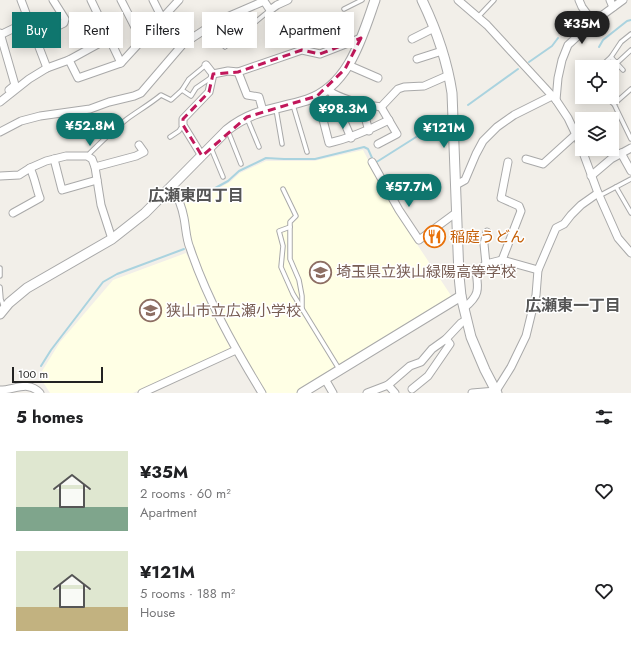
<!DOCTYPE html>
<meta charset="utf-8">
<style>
:root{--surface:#fff;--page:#f6f6f6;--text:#202124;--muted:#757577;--accent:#0f766e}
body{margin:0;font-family:Jost,"Noto Sans JP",sans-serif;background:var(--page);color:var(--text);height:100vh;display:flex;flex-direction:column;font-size:15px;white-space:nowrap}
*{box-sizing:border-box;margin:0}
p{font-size:13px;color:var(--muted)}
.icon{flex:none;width:22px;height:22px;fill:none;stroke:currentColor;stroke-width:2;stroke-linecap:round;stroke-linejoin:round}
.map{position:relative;height:393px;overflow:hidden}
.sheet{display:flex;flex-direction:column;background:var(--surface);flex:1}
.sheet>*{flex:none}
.banner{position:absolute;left:12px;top:12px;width:400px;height:36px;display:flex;gap:8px}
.fabs{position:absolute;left:575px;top:60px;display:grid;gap:8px}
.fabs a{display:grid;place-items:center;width:44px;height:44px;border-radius:0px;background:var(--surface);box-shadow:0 2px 10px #0003;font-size:20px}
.scale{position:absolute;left:12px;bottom:10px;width:91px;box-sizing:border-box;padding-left:4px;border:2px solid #222;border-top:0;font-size:11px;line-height:14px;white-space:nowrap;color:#222;-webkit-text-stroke:3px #fff;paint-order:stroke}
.price{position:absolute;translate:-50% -34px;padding:0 9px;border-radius:14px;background:var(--accent);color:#fff;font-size:13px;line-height:26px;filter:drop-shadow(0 1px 2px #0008)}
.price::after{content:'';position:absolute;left:50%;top:24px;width:12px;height:9px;margin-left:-6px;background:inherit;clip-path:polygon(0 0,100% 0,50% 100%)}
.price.current{background:#222;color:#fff}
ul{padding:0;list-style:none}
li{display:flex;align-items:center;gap:12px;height:100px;padding:0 16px}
li span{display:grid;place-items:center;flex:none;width:112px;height:80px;border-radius:0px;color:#555}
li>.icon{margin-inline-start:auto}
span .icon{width:48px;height:48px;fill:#fffc;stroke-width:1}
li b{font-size:17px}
h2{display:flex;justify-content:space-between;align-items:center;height:48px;padding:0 16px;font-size:17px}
.pill{padding:0 14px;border-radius:0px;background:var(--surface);box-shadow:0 2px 10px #0003;font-size:14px;line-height:36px}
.pill.current{background:var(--accent);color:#fff}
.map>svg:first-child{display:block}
.education{fill:#ffffe5}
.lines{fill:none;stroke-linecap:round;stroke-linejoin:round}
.stream{stroke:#aad3df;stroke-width:2}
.service-casing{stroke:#a9a9a9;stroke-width:5.5}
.minor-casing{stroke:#a9a9a9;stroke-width:9}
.tertiary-casing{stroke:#a9a9a9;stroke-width:11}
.service{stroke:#fff;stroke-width:3.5}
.minor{stroke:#fff;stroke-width:7}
.tertiary{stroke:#fff;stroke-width:9}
.marked{fill:none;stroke:#c2185b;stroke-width:3;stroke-dasharray:8 5;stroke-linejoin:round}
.labels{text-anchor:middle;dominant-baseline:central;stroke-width:3;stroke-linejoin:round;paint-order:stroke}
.food-label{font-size:15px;fill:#c56008;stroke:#fff;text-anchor:start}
.education-label{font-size:15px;fill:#785e54;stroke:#fff;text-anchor:start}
.neighbourhood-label{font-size:16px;font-weight:bold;fill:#555;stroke:#fff}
</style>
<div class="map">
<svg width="631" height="393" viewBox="0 0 631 393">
<rect width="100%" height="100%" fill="#f2efe9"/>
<g class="education">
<polygon points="363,150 393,208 452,297 297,393 265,393 239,349 192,248 183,197 209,194 230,182 240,173 266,161 314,161"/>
<polygon points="186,253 231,350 133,393 50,393 39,376 60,342 113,280"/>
</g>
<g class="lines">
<g class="stream">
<polyline points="599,47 603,40 627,21 631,20"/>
<polyline points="529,62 552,46 558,38"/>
<polyline points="468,105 518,69"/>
<polyline points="375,163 443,120"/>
<polyline points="182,197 208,192 228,181 239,171 266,158 284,159 315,159 364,147 368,149 373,160"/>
<polyline points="41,366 51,350 103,282 117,274 184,249"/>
</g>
<defs>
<g id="service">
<polyline points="344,9 362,0"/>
<polyline points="478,17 494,0"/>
<polyline points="225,47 270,10"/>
<polyline points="611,57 623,70"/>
<polyline points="617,63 631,50"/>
<polyline points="600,67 611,57 621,42 631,34"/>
<polyline points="182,90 191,96 196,88 212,77"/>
<polyline points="605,97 614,104 631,139"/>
<polyline points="614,104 631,89"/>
<polyline points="293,105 307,152"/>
<polyline points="276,109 282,144"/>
<polyline points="247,118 259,147"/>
<polyline points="228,131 241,164"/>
<polyline points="170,137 179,131 183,125"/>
<polyline points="211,148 223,177"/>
<path d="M87,156C100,143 113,130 127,119C138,111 150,104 161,95L171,100L182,90L189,79L206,65"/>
<polyline points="616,187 631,213"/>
<polyline points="283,189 296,216 290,222 290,259 299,280 302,296 302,309"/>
<polyline points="599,196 631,179"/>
<polyline points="290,227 279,231 283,246 281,267 293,294 339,369"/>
<polyline points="0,268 0,276"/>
<polyline points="0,287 1,299 4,308"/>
</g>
<g id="minor">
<polyline points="21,0 29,21"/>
<polyline points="91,0 121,63"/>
<polyline points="121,0 142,41"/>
<polyline points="153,0 162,18"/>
<polyline points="458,0 487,25 556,100 568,118 578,139 598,193 618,238 631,253"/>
<polyline points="579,0 582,7 593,22"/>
<polyline points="610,0 613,7"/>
<polyline points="0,33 15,85 9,90"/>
<polyline points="0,35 29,21 47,68"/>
<polyline points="36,37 64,23 65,19 53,0"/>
<polyline points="412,39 434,28"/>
<polyline points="417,59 442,51"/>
<polyline points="69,60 78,78 121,63 179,0"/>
<polyline points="348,65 378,78"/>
<polyline points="238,72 247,95 259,97 263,111"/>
<polyline points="213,74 228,71 238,72 302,50 320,54 361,38"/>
<path d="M326,89C341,100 363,104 381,107L398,89L404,87L424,86L449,75"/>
<polyline points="332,93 351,138"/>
<path d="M317,96L329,143C351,138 369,130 389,120"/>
<polyline points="556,100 558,78 562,60 568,45 593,22 623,0"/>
<polyline points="0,102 29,79 47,68 69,60 109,38"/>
<polyline points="361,103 369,131"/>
<polyline points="0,132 21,121 40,116 90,109 109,102 134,96 141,93 183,44 218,21 264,1 270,10 277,5 288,0"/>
<polyline points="378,144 397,134 381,107"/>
<polyline points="621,153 631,171"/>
<polyline points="202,156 183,125 183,119 209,92 213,74 206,65"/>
<polyline points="54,159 62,190 97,180"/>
<polyline points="526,159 543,164 575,135"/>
<polyline points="372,162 399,210 419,240 457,212"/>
<polyline points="95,167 136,156 144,152 139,145"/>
<polyline points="0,176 19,175 30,168 46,161 66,156 87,156 92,159 95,167 101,205 112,239"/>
<polyline points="591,176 611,159 631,148"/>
<polyline points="456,185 465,180 476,154 483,141 497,127 514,115 552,96"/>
<path d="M172,187C178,197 182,207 184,218C186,228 186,239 190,248C207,299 234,347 262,393"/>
<path d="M13,213L40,198C36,188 35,178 30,168"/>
<polyline points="487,232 484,244 486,264 502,260 538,270"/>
<polyline points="502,260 521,211 519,206 501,198 508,162"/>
<path d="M464,308C479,296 479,290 476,272L486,264"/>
<polyline points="325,379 333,393"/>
<polyline points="388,385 395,393"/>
<polyline points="412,389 428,376 450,344 446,339"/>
<path d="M0,390C15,390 28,380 40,393"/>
<polyline points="142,393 236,350"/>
<polyline points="367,393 388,385 410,366 421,362 432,349 446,339 461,323 466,320"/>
<polyline points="472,393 496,391 511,367 526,336 536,295 538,270 556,228 564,224 571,215 581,205 598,193"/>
</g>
<g id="tertiary">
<path d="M422,0C436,29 447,60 452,93L459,276L461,296L471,337L485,370L497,393"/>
<path d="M0,314L9,303L27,288L112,239L145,213L227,130C255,108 276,110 307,100C349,86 362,37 375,0"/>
<polyline points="302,393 461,296"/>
</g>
</defs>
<use href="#service" class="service-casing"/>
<use href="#minor" class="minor-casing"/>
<use href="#tertiary" class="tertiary-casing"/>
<use href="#service" class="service"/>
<use href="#minor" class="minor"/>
<use href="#tertiary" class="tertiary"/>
</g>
<path class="marked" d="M361,38L345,69L317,96L247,117L202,156L183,125V119L209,92L213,74L238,72L302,50L320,54Z"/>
<defs>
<symbol id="restaurant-ring" viewBox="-11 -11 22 22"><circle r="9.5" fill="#fff" stroke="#e8710a" stroke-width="1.5"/><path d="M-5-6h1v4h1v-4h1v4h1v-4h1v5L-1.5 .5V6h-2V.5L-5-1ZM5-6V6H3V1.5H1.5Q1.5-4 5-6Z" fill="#e8710a"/></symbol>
<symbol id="school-ring" viewBox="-11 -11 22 22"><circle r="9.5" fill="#fff" stroke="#8d6e63" stroke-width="1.5"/><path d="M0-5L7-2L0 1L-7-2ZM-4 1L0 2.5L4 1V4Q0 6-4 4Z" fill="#8d6e63"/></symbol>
</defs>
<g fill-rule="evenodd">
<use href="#restaurant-ring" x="422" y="224" width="25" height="25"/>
<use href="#school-ring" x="308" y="260" width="25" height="25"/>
<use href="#school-ring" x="138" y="298" width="25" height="25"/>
</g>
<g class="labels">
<g class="food-label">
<text x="450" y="237">稲庭うどん</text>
</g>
<g class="education-label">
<text x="336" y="272">埼玉県立狭山緑陽高等学校</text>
<text x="166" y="311">狭山市立広瀬小学校</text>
</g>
<g class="neighbourhood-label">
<text x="196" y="195">広瀬東四丁目</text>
<text x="573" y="305">広瀬東一丁目</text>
</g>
</g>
</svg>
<div class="fabs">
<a><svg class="icon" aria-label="locate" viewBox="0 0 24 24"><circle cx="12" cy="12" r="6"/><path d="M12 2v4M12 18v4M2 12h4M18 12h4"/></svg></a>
<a><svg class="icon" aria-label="layers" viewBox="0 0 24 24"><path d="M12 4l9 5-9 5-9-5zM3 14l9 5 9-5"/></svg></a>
</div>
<div class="scale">100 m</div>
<b class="price current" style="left:582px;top:45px">¥35M</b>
<b class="price" style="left:343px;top:130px">¥98.3M</b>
<b class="price" style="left:90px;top:147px">¥52.8M</b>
<b class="price" style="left:444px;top:149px">¥121M</b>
<b class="price" style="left:409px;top:208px">¥57.7M</b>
<div class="banner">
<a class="pill current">Buy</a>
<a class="pill">Rent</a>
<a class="pill">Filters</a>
<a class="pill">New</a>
<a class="pill">Apartment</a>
</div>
</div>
<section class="sheet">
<h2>5 homes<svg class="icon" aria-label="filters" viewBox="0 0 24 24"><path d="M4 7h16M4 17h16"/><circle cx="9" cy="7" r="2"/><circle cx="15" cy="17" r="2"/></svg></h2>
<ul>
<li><span style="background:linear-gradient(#dfe7d0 70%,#7fa58c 0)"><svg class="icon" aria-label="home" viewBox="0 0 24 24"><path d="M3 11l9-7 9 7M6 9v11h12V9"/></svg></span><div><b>¥35M</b><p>2 rooms · 60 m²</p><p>Apartment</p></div><svg class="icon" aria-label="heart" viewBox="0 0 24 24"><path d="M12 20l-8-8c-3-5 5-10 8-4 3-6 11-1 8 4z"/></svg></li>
<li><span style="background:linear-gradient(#dfe7d0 70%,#c2b280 0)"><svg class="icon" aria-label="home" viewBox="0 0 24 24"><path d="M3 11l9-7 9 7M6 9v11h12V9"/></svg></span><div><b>¥121M</b><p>5 rooms · 188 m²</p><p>House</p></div><svg class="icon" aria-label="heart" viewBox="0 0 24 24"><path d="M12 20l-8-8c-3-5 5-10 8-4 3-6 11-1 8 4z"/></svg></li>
</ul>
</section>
